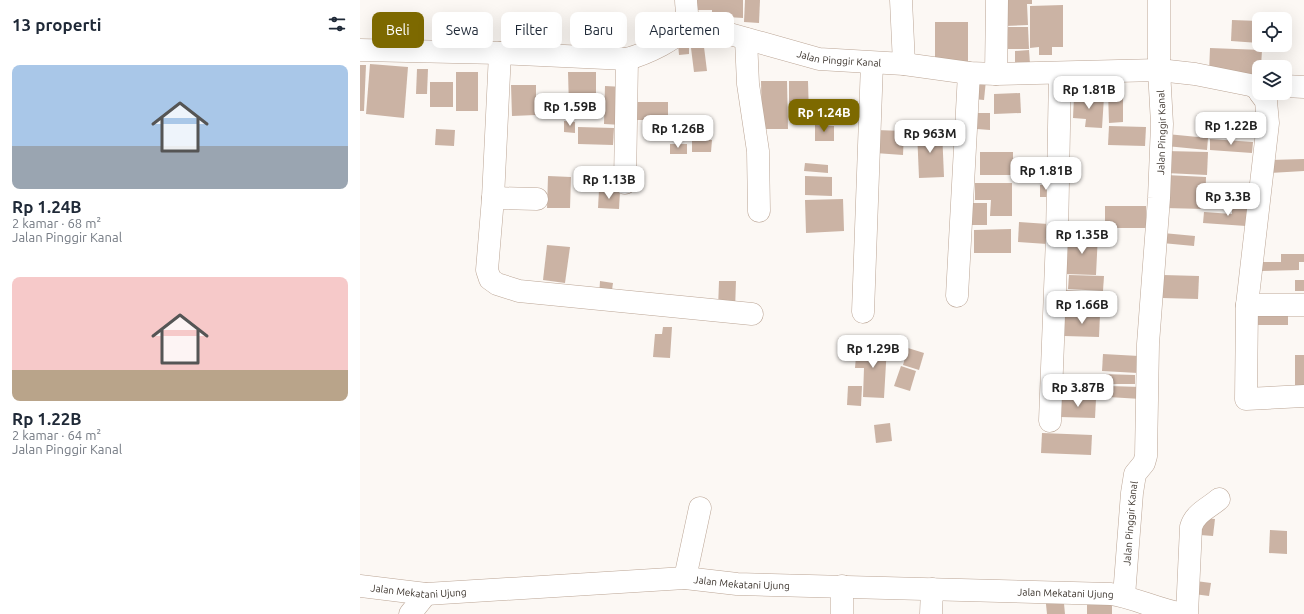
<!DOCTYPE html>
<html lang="id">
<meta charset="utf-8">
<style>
:root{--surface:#fff;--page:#f6f6f7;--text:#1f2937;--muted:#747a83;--accent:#7d6900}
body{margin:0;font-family:Ubuntu,sans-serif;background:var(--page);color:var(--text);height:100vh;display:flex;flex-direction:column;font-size:15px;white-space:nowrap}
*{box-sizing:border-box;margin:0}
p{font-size:13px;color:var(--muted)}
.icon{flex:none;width:22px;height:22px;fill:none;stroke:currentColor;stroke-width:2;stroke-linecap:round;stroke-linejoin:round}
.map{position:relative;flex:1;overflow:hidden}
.drawer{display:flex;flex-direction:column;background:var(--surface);width:360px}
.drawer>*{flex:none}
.guide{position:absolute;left:12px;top:12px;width:380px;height:36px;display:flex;gap:8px}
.controls{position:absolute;left:892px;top:12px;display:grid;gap:8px}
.controls a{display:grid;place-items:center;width:40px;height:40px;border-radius:8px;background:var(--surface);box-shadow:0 4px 16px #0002;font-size:20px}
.price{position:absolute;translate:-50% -34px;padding:0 9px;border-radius:8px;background:#fff;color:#222;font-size:13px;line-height:26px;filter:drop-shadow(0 1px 2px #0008)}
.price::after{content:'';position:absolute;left:50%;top:24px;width:12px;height:9px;margin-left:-6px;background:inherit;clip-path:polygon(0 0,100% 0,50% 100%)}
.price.on{background:var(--accent);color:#fff}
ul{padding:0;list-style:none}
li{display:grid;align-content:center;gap:8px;height:212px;padding:0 12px}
li span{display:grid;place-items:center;height:124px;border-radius:8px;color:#555}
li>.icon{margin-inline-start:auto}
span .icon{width:72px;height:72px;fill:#fffc;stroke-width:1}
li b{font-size:17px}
h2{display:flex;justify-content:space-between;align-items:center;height:48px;padding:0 12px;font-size:17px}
.chip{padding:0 14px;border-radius:8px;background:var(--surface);box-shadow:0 4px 16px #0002;font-size:14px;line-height:36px}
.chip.on{background:var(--accent);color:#fff}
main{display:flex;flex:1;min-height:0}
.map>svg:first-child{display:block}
.building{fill:#cbb3a4}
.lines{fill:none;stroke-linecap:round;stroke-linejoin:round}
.minor-casing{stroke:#bba595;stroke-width:23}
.minor{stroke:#fff;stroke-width:22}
.labels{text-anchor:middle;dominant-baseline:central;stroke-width:4;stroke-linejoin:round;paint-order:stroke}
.street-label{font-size:10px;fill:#39312a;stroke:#fff}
</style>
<main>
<section class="drawer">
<h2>13 properti<svg class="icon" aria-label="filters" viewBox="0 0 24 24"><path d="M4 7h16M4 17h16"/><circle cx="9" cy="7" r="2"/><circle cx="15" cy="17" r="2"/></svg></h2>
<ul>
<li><span style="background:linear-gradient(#a9c7e8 65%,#9aa5b1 0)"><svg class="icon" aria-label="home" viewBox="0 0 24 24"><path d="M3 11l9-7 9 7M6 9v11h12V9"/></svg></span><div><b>Rp 1.24B</b><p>2 kamar · 68 m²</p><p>Jalan Pinggir Kanal</p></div></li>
<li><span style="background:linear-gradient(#f6c9c9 75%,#b9a48a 0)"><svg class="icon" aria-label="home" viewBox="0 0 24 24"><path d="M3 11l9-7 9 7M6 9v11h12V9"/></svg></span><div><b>Rp 1.22B</b><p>2 kamar · 64 m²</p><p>Jalan Pinggir Kanal</p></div></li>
</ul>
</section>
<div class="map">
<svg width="944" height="614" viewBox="0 0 944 614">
<rect width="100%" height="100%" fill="#fcf8f4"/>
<g class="building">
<polygon points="335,0 383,0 383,18 352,16 352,10 335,10"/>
<polygon points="385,0 400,0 399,23 384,22"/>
<polygon points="643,0 672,0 672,4 667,4 668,25 645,26"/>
<polygon points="703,5 703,47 692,47 692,55 679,55 679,47 670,48 670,6"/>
<polygon points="872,20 899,21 899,43 871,41"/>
<rect x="575" y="22" width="33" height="41"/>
<polygon points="647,27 668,27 669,49 648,49"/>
<polygon points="329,43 329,54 319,55 318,44"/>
<polygon points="344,47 347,71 334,72 331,48"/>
<polygon points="850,48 902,50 901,67 899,67 899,75 849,73"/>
<polygon points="669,50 670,64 655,65 655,51"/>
<polygon points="10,64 48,67 44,118 6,114"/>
<polygon points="0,65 6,65 4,111 0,111"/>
<polygon points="57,69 68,69 67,94 56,94"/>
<rect x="96" y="72" width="22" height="39"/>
<polygon points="208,72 236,72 236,107 209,107"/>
<polygon points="615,79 626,80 624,100 613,99"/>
<polygon points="401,81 427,81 428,129 402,129"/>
<polygon points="429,81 448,81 449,117 429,118"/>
<rect x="70" y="82" width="23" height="25"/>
<polygon points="151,85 176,85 176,115 152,116"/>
<polygon points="245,86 264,87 262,125 244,124"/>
<polygon points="748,92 763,92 763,122 749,123"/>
<polygon points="660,93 661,113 634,114 634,94"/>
<polygon points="714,96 744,97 742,128 725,127 726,119 713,118"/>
<polygon points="276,102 308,102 308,133 288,133 288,120 276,120"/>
<polygon points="618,113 630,113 630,130 617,129"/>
<polygon points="204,121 215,122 215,133 204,132"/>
<polygon points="455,125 474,126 474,141 455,141"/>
<polygon points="749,126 786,127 785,146 748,145"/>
<polygon points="218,127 254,128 253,145 218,144"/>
<polygon points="76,129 95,130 94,146 75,145"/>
<polygon points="516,130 544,131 543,155 515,153"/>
<polygon points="582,130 584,177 559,178 557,131"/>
<polygon points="807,134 848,138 847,150 806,146"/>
<polygon points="332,139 352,140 351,152 332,152"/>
<polygon points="850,139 893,142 892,153 850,150"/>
<rect x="310" y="144" width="17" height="10"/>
<polygon points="806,151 848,152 847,175 806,173"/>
<rect x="620" y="152" width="33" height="23"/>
<polygon points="944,159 944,171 910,173 909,160"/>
<polygon points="445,163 468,165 468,173 444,171"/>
<polygon points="806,175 846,177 845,209 804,208"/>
<polygon points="188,176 211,177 210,208 187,208"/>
<polygon points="445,176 472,177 472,196 445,195"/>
<polygon points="615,183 652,183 652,216 630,216 631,200 615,200"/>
<rect x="680" y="185" width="11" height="12"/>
<polygon points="239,190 260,191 259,209 238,208"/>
<polygon points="483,199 484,231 446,233 445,200"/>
<rect x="610" y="203" width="17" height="22"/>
<polygon points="872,205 888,206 886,226 843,223 844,212 872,214"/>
<rect x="745" y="206" width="41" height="22"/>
<polygon points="659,222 688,224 687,244 658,242"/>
<polygon points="651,229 651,253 614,253 614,230"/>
<polygon points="720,233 738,234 736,275 705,274 707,246 709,247 709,239 720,239"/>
<polygon points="803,233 835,236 834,246 802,243"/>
<polygon points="187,245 210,247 205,283 183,280"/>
<polygon points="921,254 944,254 944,262 939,262 939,270 901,271 901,262 921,262"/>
<polygon points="709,275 744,276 743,291 708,289"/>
<polygon points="803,275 839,276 838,299 802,298"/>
<rect x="935" y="280" width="9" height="11"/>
<polygon points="240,281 253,283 251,297 239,296"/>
<polygon points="359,281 376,281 375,310 358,309"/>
<polygon points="703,290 740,292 739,311 702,309"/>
<rect x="897" y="310" width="31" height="15"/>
<polygon points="705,313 740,314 739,337 704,336"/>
<polygon points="303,327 312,327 310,358 293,357 295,334 302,334"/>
<polygon points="497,344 527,346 524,398 503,397 504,368 495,368"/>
<polygon points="548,348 564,353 559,370 543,365"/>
<polygon points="743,354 779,356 778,373 742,371"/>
<rect x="935" y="355" width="9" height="31"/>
<polygon points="541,366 556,371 550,391 534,386"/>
<polygon points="742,374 775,375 775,384 741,384"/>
<polygon points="488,386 502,386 501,406 487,405"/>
<polygon points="749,386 781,387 781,399 748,397"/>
<polygon points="700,398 736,399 735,418 700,417"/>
<polygon points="530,423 532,441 516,443 514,425"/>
<polygon points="682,433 732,435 731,455 681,453"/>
<polygon points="843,518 855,519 853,536 840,535"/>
<polygon points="910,530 927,531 927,554 909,553"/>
<polygon points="836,581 851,583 849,596 834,594"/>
<polygon points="703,593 705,614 687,614 685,595"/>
<rect x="727" y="600" width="25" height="14"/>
</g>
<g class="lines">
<defs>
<g id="minor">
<polyline points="541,0 544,64"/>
<path id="s1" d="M327,22L459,59L544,64L609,73L636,74L799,70L835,74L890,85L897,88L899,91"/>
<polyline points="386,39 388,84 398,151 399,211"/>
<path d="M0,50L140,53L267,59C282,55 324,38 327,22C328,15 326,7 326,0"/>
<polyline points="140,53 133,198 127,270 130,279 137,284 159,291 392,314"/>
<polyline points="636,74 637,0"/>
<polyline points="925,86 944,87"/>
<polyline points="900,93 906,101 908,123 887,305 886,399 944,396"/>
<polyline points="265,183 267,59"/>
<polyline points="133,198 177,199"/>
<polyline points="597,296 609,73"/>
<polyline points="887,305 944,305"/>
<polyline points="503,312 512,63"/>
<polyline points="690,421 697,237 700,73"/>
<polyline points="325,578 340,508"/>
<path id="s2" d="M0,586L66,594L325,578L377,584L751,594C776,598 798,610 823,614"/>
<path id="s3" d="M764,596L772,493L775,474L784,463L786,456L788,344L799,198L802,124L799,70V0"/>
<polyline points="50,614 66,594"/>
<polyline points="482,614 482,586"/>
<polyline points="571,614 572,589"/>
<path d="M827,614L831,527C835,513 849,508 859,499"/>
</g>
</defs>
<use href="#minor" class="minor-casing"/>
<use href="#minor" class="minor"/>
</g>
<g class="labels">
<g class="street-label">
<text stroke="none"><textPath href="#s1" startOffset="157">Jalan Pinggir Kanal</textPath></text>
<text stroke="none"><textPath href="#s3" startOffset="468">Jalan Pinggir Kanal</textPath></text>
<text stroke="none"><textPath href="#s3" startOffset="73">Jalan Pinggir Kanal</textPath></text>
<text stroke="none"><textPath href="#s2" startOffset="383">Jalan Mekatani Ujung</textPath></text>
<text stroke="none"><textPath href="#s2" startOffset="59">Jalan Mekatani Ujung</textPath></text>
<text stroke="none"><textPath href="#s2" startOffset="707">Jalan Mekatani Ujung</textPath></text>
</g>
</g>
</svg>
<div class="controls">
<a><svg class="icon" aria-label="locate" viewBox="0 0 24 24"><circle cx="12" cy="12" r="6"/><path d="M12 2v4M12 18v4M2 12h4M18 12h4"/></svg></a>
<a><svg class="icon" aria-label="layers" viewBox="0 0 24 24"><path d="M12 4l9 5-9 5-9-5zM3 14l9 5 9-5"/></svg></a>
</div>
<b class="price" style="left:729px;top:110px">Rp 1.81B</b>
<b class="price" style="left:210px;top:127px">Rp 1.59B</b>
<b class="price on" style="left:464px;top:133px">Rp 1.24B</b>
<b class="price" style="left:871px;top:146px">Rp 1.22B</b>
<b class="price" style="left:318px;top:149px">Rp 1.26B</b>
<b class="price" style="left:570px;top:154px">Rp 963M</b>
<b class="price" style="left:686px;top:191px">Rp 1.81B</b>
<b class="price" style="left:249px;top:200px">Rp 1.13B</b>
<b class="price" style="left:868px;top:217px">Rp 3.3B</b>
<b class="price" style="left:722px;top:255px">Rp 1.35B</b>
<b class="price" style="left:722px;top:325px">Rp 1.66B</b>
<b class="price" style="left:513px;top:369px">Rp 1.29B</b>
<b class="price" style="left:718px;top:408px">Rp 3.87B</b>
<div class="guide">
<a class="chip on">Beli</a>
<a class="chip">Sewa</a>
<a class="chip">Filter</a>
<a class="chip">Baru</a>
<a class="chip">Apartemen</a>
</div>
</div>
</main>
